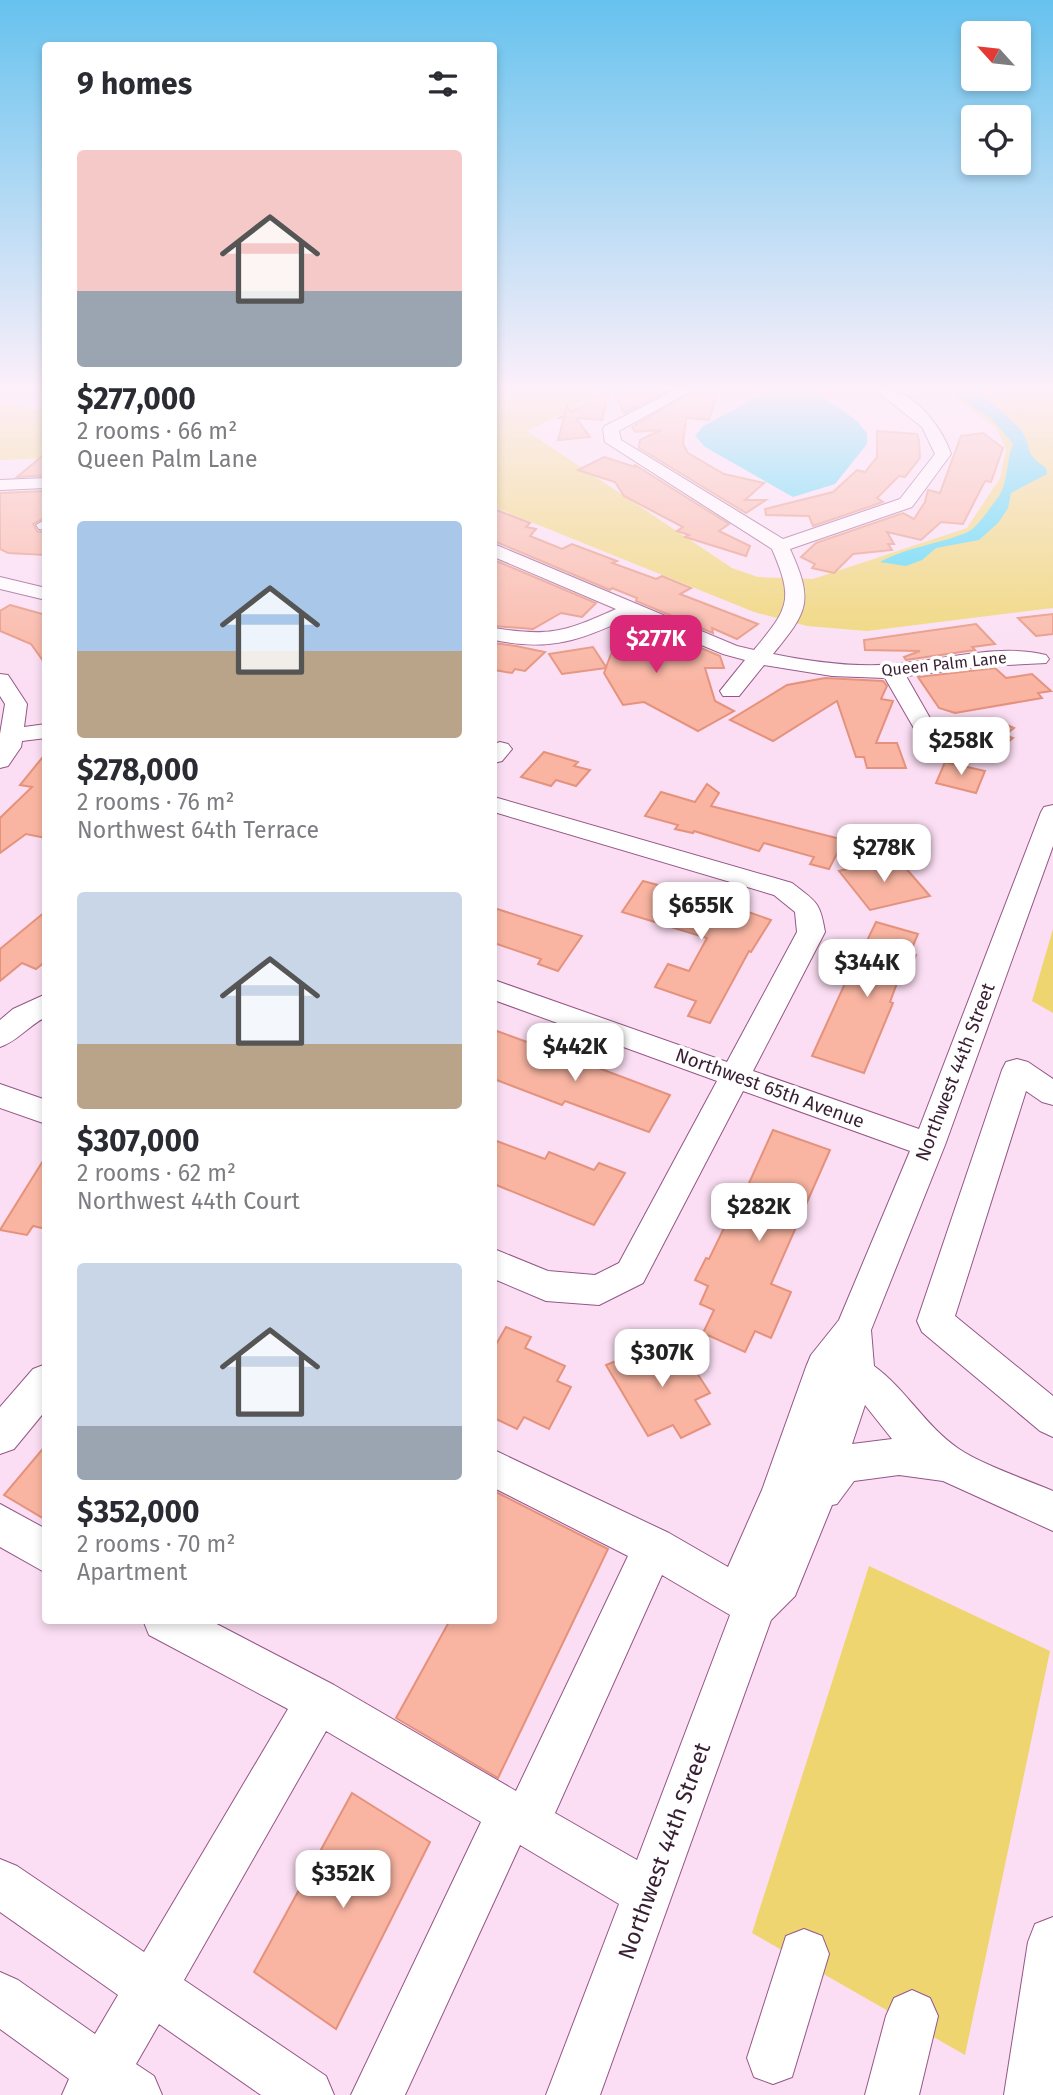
<!DOCTYPE html>
<meta charset="utf-8">
<style>
:root{--surface:#fff;--page:#f7f7f7;--text:#2b2b33;--muted:#7c7c81;--accent:#db2777}
body{margin:0;font-family:"Fira Sans",sans-serif;background:var(--page);color:var(--text);height:100vh;display:flex;flex-direction:column;font-size:26px;white-space:nowrap}
*{box-sizing:border-box;margin:0}
p{font-size:23px;color:var(--muted)}
.icon{flex:none;width:38px;height:38px;fill:none;stroke:currentColor;stroke-width:2;stroke-linecap:round;stroke-linejoin:round}
.map{position:relative;flex:1;overflow:hidden}
.side{position:absolute;left:42px;top:42px;width:455px;height:1582px;display:flex;flex-direction:column;background:var(--surface);border-radius:7px;box-shadow:0 4px 10px #0003}
.side>*{flex:none}
.needle{width:46px;rotate:297deg}
.buttons{position:absolute;left:961px;top:21px;display:grid;gap:14px}
.buttons a{display:grid;place-items:center;width:70px;height:70px;border-radius:7px;background:var(--surface);box-shadow:0 4px 10px #0003;font-size:35px}
.price{position:absolute;translate:-50% -60px;padding:0 16px;border-radius:14px;background:#fff;color:#222;font-size:23px;line-height:46px;filter:drop-shadow(0 2px 4px #0008)}
.price::after{content:'';position:absolute;left:50%;top:42px;width:21px;height:16px;margin-left:-10px;background:inherit;clip-path:polygon(0 0,100% 0,50% 100%)}
.price.active{background:var(--accent);color:#fff}
ul{padding:0;list-style:none}
li{display:grid;align-content:center;gap:14px;height:371px;padding:0 35px}
li span{display:grid;place-items:center;height:217px;border-radius:7px;color:#555}
li>.icon{margin-inline-start:auto}
span .icon{width:126px;height:126px;fill:#fffc;stroke-width:1}
li b{font-size:30px}
h2{display:flex;justify-content:space-between;align-items:center;height:84px;padding:0 35px;font-size:30px}
.map>svg:first-child{display:block}
.green{fill:#eed56f}
.water{fill:#44d7f6}
.building{fill:#f9b5a2;stroke:#e5927c;stroke-width:2}
.lines{fill:none;stroke-linecap:round;stroke-linejoin:round}
.minor-casing{stroke:#955687;stroke-width:2}
.minor{fill:#fff;fill-rule:evenodd}
.labels{text-anchor:middle;dominant-baseline:central;stroke-width:7;stroke-linejoin:round;paint-order:stroke}
.far-street-label{font-size:16px;fill:#381e32;stroke:#fff}
.street-label{font-size:19px;fill:#381e32;stroke:#fff}
.near-street-label{font-size:23px;fill:#381e32;stroke:#fff}
</style>
<div class="map">
<svg width="1053" height="2095" viewBox="0 0 1053 2095">
<rect width="100%" height="100%" fill="#fbdef3"/>
<g class="green">
<polygon points="494,390 611,390 527,431 732,568 758,577 813,579 967,528 1000,478 1006,450 996,427 942,390 1053,390 1053,608 867,631 807,626 754,612 494,507"/>
<polygon points="0,402 45,411 45,458 0,460"/>
<polygon points="1053,929 1053,1013 1032,1001"/>
<polygon points="869,1566 1050,1651 965,2055 752,1933"/>
</g>
<g class="water">
<polygon points="771,390 813,390 856,420 867,433 867,444 835,484 793,497 705,447 695,436 703,426"/>
<path d="M947,390C956,390 966,388 975,390C978,390 1021,428 1023,433C1033,452 1024,453 1046,468L1047,474L1011,493L1008,508L998,523L979,540L936,548L922,560L906,566L880,562C907,547 940,544 968,532C977,528 993,504 999,496C1009,480 1006,460 1013,444L993,420Z"/>
</g>
<g class="building">
<polygon points="612,390 670,390 624,413"/>
<polygon points="695,390 718,390 709,420 686,418 683,444 688,453 724,474 764,483 745,500 766,500 746,513 639,448 640,440 661,430 635,432 632,427"/>
<polygon points="608,392 602,420 576,418 590,437 558,440 564,418 559,418 564,415 567,406 571,412"/>
<polygon points="877,431 917,434 919,440 920,458 905,477 899,476 877,498 883,502 813,526 809,516 766,515 765,509 833,492 857,470 865,472 877,457"/>
<polygon points="983,433 1003,448 991,482 985,481 963,524 941,522 921,540 887,532 894,544 888,544 892,550 853,554 834,573 812,568 815,564 801,557 816,543 903,513 914,519 925,502 928,490 940,493 961,436"/>
<polygon points="46,453 46,475 17,477"/>
<polygon points="604,457 635,467 635,465 729,524 719,531 750,546 746,556 685,537 689,535 677,531 683,527 624,496 615,482 578,470"/>
<polygon points="46,491 46,517 33,524 37,531 46,533 46,555 8,553 0,549 0,493"/>
<polygon points="494,509 530,523 526,527 536,529 530,536 562,549 572,544 617,561 612,563 656,579 662,576 691,588 680,594 758,624 737,639 712,628 713,633 636,601 637,598 612,588 610,590 494,541"/>
<polygon points="494,560 596,603 582,617 561,613 533,629 494,626"/>
<polygon points="10,605 46,615 46,665 31,644 0,631 0,611"/>
<polygon points="1053,614 1053,634 1036,636 1018,618"/>
<polygon points="632,619 720,656 724,668 705,668 715,701 734,711 698,731 644,702 623,705 604,673 606,668 562,674 549,654 593,647 606,667 615,644 659,637 625,629"/>
<polygon points="976,624 995,644 972,647 975,650 906,660 904,657 920,651 865,650 864,640"/>
<polygon points="494,643 516,646 545,652 525,671 515,669 512,673 494,670"/>
<polygon points="995,668 1006,678 1032,674 1051,691 1038,693 1042,698 955,713 939,708 918,677"/>
<polygon points="825,678 883,681 887,686 881,699 893,701 876,743 897,743 906,768 867,768 864,757 856,757 837,701 773,741 730,720 787,685"/>
<polygon points="991,718 1014,728 1005,735 1013,738 997,750 966,736"/>
<polygon points="544,752 578,762 574,766 590,770 576,786 556,780 551,786 521,777"/>
<polygon points="46,753 46,838 26,834 0,853 0,818 32,787 20,785"/>
<polygon points="945,762 985,771 976,793 936,783"/>
<polygon points="707,784 719,793 711,806 844,840 829,869 810,864 814,857 764,843 759,851 694,831 693,833 675,829 678,825 645,816 661,792 695,802"/>
<polygon points="897,858 930,896 870,910 839,871"/>
<polygon points="643,881 717,901 771,920 751,952 749,951 710,1023 688,1016 696,1001 655,987 668,964 689,971 707,938 622,912"/>
<polygon points="494,908 582,936 558,971 538,964 541,959 494,943"/>
<polygon points="46,911 46,961 36,969 22,963 0,981 0,949"/>
<polygon points="876,922 918,934 910,953 916,955 909,972 902,970 890,1002 893,1003 864,1073 812,1056 852,968 854,968"/>
<polygon points="494,1030 588,1064 670,1095 649,1132 565,1101 562,1105 494,1079"/>
<polygon points="773,1130 830,1150 771,1284 791,1292 771,1338 755,1331 745,1352 703,1333 714,1310 700,1304 708,1286 695,1280 706,1258 709,1259 742,1191 745,1192"/>
<polygon points="494,1140 545,1159 549,1152 594,1170 599,1163 625,1173 594,1225 494,1184"/>
<polygon points="46,1156 46,1229 33,1226 27,1235 0,1230"/>
<polygon points="506,1327 531,1337 525,1348 565,1366 557,1381 571,1387 549,1429 524,1417 517,1429 494,1418 494,1348"/>
<polygon points="674,1338 710,1393 695,1400 710,1424 681,1438 673,1425 648,1436 606,1365"/>
<polygon points="46,1445 46,1520 4,1495"/>
<polygon points="494,1491 608,1549 498,1778 396,1718 450,1620 494,1620"/>
<polygon points="352,1793 430,1842 336,2029 254,1972"/>
</g>
<g class="lines">
<defs>
<g id="minor">
<path d="M675,390H693L619,431L621,440L783,539L900,499L935,454L922,427L875,390C880,390 887,388 892,390C918,396 943,430 951,454L912,507L790,549C814,602 808,611 773,654C813,662 855,668 896,664C944,660 999,643 1046,655L1049,659L1046,663L985,666L906,676L934,725L931,730H915L885,678L832,676L764,665L739,696H723L720,691L745,660L723,654L632,616C582,640 550,652 494,640V628C549,637 565,632 616,609L494,557V544L737,646L754,650C789,608 794,600 772,549L605,442L603,429L605,426Z"/>
<polygon points="46,478 46,488 0,490 0,480"/>
<polygon points="46,519 46,530 39,529 36,525"/>
<polygon points="0,577 46,588 46,600 0,589"/>
<polygon points="0,674 8,675 27,704 24,727 46,724 46,738 22,741 21,747 8,766 0,768 0,734 5,704 0,696"/>
<polygon points="500,742 508,744 512,749 502,761 494,763 494,744"/>
<path d="M494,797L792,883C816,902 820,901 825,932L753,1071L919,1129L1041,812L1044,807L1053,805V846L945,1145L871,1330L874,1366C906,1389 925,1426 959,1449C983,1465 1025,1479 1053,1491V1531L943,1481L899,1475L854,1481L837,1504L832,1505L795,1596L771,1620L600,2095H546L619,1904L520,1845L405,2095H351L481,1822L326,1731L184,1980L326,2076L334,2095H261L159,2024L136,2064L154,2076L162,2095H62L69,2079L0,2029V1972L18,1980L95,2034L118,1995L0,1912V1859L17,1866L144,1952L288,1709L149,1635L143,1620H209L334,1685L516,1791L628,1556L494,1488V1450L669,1533L728,1567L762,1490L806,1367L811,1355L839,1320L910,1151L743,1091L643,1283L599,1305L546,1301L494,1279V1249L548,1271L595,1275L619,1263L717,1081L494,1000V980L727,1062L797,932L795,912L774,895L494,812ZM865,1405L892,1439L852,1444ZM662,1575L730,1615L637,1860L555,1813Z"/>
<path d="M46,994V1017C29,1025 18,1041 0,1047V1020L13,1009Z"/>
<polygon points="1017,1059 1028,1062 1053,1079 1053,1105 1042,1102 1026,1091 955,1316 1053,1396 1053,1437 1040,1431 922,1332 917,1321 1002,1070 1006,1062"/>
<polygon points="0,1084 46,1100 46,1124 0,1108"/>
<polygon points="46,1364 46,1410 14,1449 0,1454 0,1407 33,1369"/>
<polygon points="0,1504 46,1529 46,1573 0,1547"/>
<polygon points="1053,1917 1053,2095 1004,2095 1028,1942 1035,1924"/>
<polygon points="804,1929 822,1936 829,1954 792,2077 773,2084 754,2077 747,2058 786,1936"/>
<polygon points="912,1990 930,1998 938,2016 919,2095 865,2095 886,2016 894,1998"/>
</g>
</defs>
<use href="#minor" class="minor-casing"/>
<use href="#minor" class="minor"/>
</g>
<linearGradient id="sky" x2="0" y2="1"><stop stop-color="#66c2ee"/><stop offset="0.57" stop-color="#fdf0fa"/><stop offset="1" stop-color="#fdf0fa" stop-opacity="0"/></linearGradient>
<rect width="1053" height="683" fill="url(#sky)"/>
<g class="labels">
<g class="far-street-label">
<text transform="translate(944 664) rotate(-6)">Queen Palm Lane</text>
</g>
<g class="street-label">
<text transform="translate(955 1072) rotate(-69)">Northwest 44th Street</text>
<text transform="translate(770 1088) rotate(20)">Northwest 65th Avenue</text>
</g>
<g class="near-street-label">
<text transform="translate(664 1851) rotate(-70)">Northwest 44th Street</text>
</g>
</g>
</svg>
<div class="buttons">
<a><svg class="needle" viewBox="-14 -14 28 28"><path d="M0-13l5 13h-10z" fill="#e53935"/><path d="M0 13l5-13h-10z" fill="#7c7c81"/></svg></a>
<a><svg class="icon" aria-label="locate" viewBox="0 0 24 24"><circle cx="12" cy="12" r="6"/><path d="M12 2v4M12 18v4M2 12h4M18 12h4"/></svg></a>
</div>
<b class="price active" style="left:656px;top:675px">$277K</b>
<b class="price" style="left:961px;top:777px">$258K</b>
<b class="price" style="left:884px;top:884px">$278K</b>
<b class="price" style="left:701px;top:942px">$655K</b>
<b class="price" style="left:867px;top:999px">$344K</b>
<b class="price" style="left:575px;top:1083px">$442K</b>
<b class="price" style="left:759px;top:1243px">$282K</b>
<b class="price" style="left:662px;top:1389px">$307K</b>
<b class="price" style="left:343px;top:1910px">$352K</b>
<section class="side">
<h2>9 homes<svg class="icon" aria-label="filters" viewBox="0 0 24 24"><path d="M4 7h16M4 17h16"/><circle cx="9" cy="7" r="2"/><circle cx="15" cy="17" r="2"/></svg></h2>
<ul>
<li><span style="background:linear-gradient(#f6c9c9 65%,#9aa5b1 0)"><svg class="icon" aria-label="home" viewBox="0 0 24 24"><path d="M3 11l9-7 9 7M6 9v11h12V9"/></svg></span><div><b>$277,000</b><p>2 rooms · 66 m²</p><p>Queen Palm Lane</p></div></li>
<li><span style="background:linear-gradient(#a9c7e8 60%,#b9a48a 0)"><svg class="icon" aria-label="home" viewBox="0 0 24 24"><path d="M3 11l9-7 9 7M6 9v11h12V9"/></svg></span><div><b>$278,000</b><p>2 rooms · 76 m²</p><p>Northwest 64th Terrace</p></div></li>
<li><span style="background:linear-gradient(#c9d6e8 70%,#b9a48a 0)"><svg class="icon" aria-label="home" viewBox="0 0 24 24"><path d="M3 11l9-7 9 7M6 9v11h12V9"/></svg></span><div><b>$307,000</b><p>2 rooms · 62 m²</p><p>Northwest 44th Court</p></div></li>
<li><span style="background:linear-gradient(#c9d6e8 75%,#9aa5b1 0)"><svg class="icon" aria-label="home" viewBox="0 0 24 24"><path d="M3 11l9-7 9 7M6 9v11h12V9"/></svg></span><div><b>$352,000</b><p>2 rooms · 70 m²</p><p>Apartment</p></div></li>
</ul>
</section>
</div>
